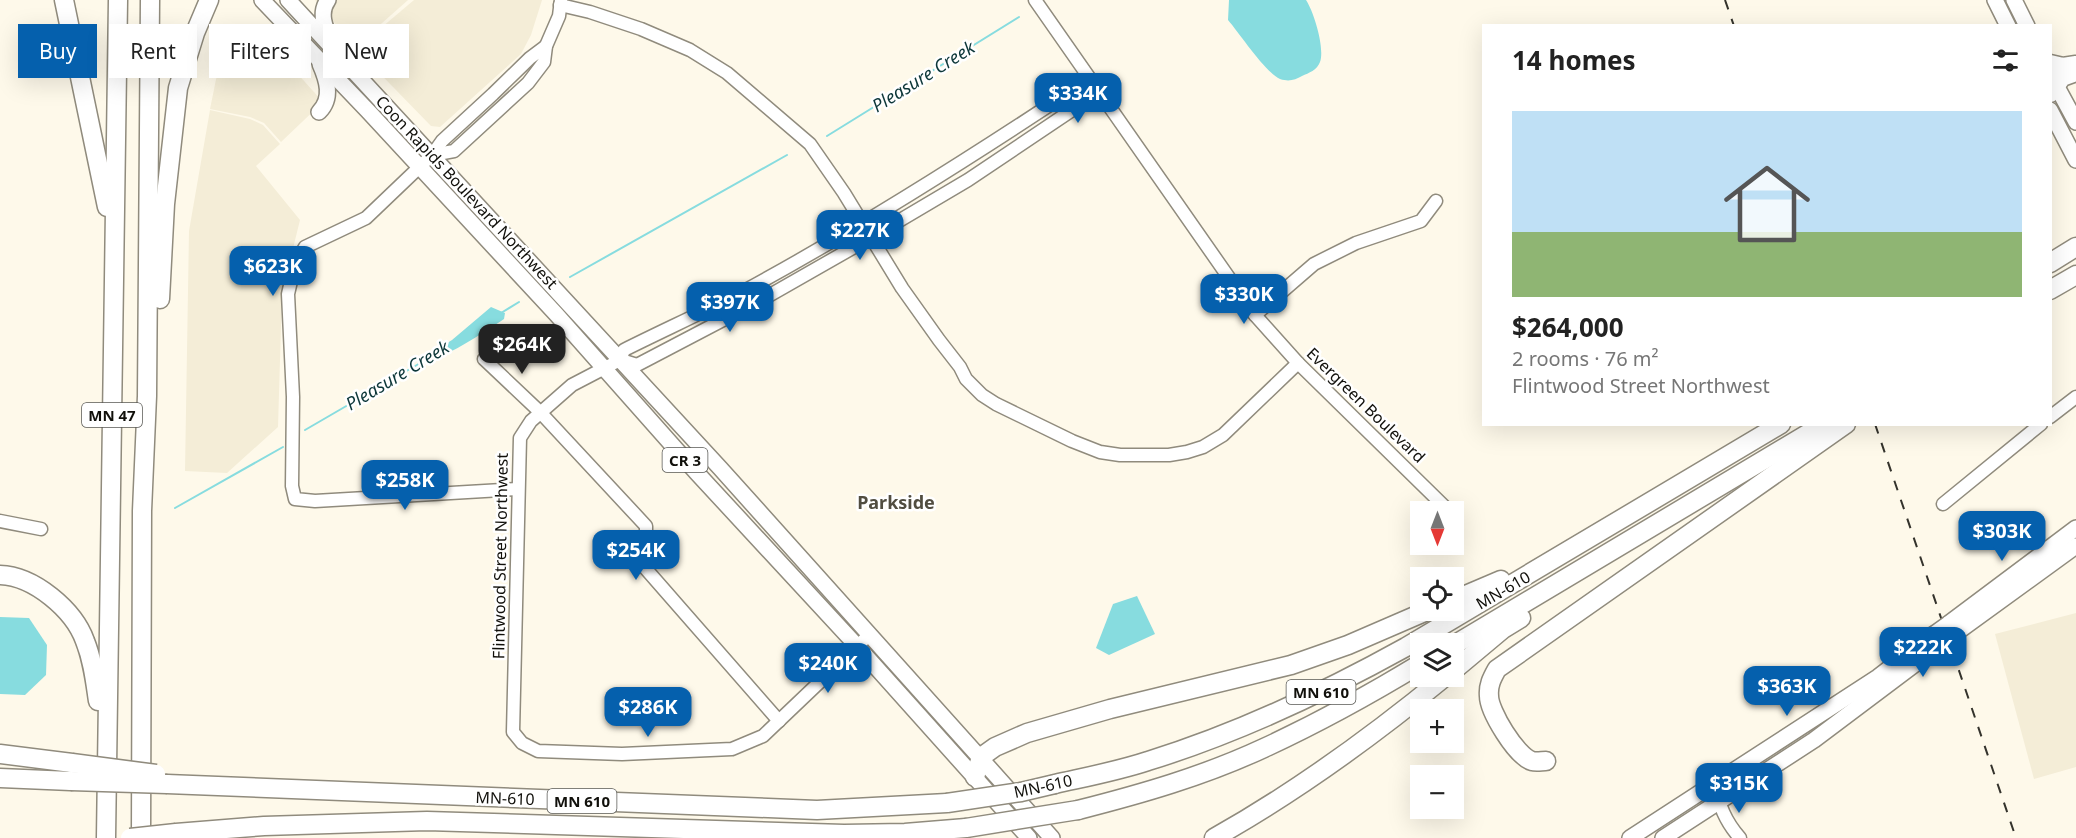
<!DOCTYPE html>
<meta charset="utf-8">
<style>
:root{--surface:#fff;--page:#f2f2f2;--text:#222;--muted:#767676;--accent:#0560ad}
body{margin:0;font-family:"Noto Sans",sans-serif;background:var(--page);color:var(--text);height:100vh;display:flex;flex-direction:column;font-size:22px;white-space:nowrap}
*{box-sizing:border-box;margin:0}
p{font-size:20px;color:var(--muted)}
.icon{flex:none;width:33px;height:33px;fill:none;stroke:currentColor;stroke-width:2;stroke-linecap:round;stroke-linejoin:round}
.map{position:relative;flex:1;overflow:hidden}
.sheet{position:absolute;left:1482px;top:24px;width:570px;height:402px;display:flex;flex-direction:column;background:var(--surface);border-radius:0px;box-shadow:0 6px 24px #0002}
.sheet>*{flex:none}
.guide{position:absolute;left:18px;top:24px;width:570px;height:54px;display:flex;gap:12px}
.needle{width:39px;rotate:180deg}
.tools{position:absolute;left:1410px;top:501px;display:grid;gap:12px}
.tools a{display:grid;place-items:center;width:54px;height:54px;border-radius:0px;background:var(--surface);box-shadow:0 6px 24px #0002;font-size:30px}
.price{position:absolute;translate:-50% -51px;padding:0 14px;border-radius:12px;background:var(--accent);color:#fff;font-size:20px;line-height:39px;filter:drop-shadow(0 2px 3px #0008)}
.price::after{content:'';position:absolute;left:50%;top:36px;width:18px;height:14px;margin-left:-9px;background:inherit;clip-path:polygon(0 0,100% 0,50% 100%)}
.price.on{background:#222;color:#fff}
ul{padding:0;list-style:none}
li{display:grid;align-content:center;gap:12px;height:318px;padding:0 30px}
li span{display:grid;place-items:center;height:186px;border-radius:0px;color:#555}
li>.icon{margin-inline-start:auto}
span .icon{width:108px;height:108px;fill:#fffc;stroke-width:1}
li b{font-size:26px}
h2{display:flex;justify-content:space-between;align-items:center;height:72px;padding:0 30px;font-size:26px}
.chip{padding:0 21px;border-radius:0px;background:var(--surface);box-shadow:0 6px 24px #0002;font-size:21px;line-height:54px}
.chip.on{background:var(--accent);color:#fff}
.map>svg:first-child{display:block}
.built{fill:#f4edd7}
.water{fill:#87dcdf}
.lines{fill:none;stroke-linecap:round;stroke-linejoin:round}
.stream{stroke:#87dcdf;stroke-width:2}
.minor-casing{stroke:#908b7d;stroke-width:15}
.major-casing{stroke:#908b7d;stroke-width:18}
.highway-casing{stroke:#908b7d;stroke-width:21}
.minor{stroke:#fff;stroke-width:12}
.major{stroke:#fff;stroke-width:15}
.highway{stroke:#fff;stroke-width:18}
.rail{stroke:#34332c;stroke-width:2;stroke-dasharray:10 10;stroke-linecap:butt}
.major-bridge-casing{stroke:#908b7d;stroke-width:18;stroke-linecap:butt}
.highway-bridge-casing{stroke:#908b7d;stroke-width:21;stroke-linecap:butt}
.major-bridge{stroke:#fff;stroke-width:15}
.highway-bridge{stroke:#fff;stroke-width:18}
.labels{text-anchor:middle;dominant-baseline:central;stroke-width:5;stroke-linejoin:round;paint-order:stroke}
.shield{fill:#fff;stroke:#585854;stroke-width:1.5}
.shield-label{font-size:15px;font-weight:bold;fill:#11100b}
.street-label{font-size:16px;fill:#11100b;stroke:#fff}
.water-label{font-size:18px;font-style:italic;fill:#0d3739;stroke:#fff}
.neighbourhood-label{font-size:18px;font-weight:bold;fill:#514d40;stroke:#fff}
</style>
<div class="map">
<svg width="2076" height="838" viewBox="0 0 2076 838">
<rect width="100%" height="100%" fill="#fef9ea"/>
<g class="built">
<polygon points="315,0 408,0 355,47"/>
<polygon points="414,0 542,0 531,35 521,54 440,127 431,126 356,49"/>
<polygon points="221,55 274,57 286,61 323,102 281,142 264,123 250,117 210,109"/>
<polygon points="210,110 250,119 263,125 280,144 256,166 300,220 282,293 278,427 227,473 185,471 189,231"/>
<polygon points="2076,613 2076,767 2034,779 1995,634"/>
</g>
<g class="water">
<path d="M1229,0H1306C1314,12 1325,48 1320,62C1317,70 1309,73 1302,76C1295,80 1289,82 1280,79C1265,72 1240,34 1228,20Z"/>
<path d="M491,307L505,313L504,319C486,331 441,361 421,363L420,360L452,340Z"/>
<polygon points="1137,596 1155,634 1109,655 1096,648 1113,604"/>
<polygon points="0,617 29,618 47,645 46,675 25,695 0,694"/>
</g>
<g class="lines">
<g class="stream">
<polyline points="827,136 1019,17"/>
<polyline points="570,277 787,155"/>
<polyline points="501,313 519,302"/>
<polyline points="305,430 422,362"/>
<polyline points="175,508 283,447"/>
</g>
<defs>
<g id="minor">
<polyline points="1035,0 1255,315 1298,363 1447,509"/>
<polyline points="560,5 590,12 641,29 690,50 727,73 810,144 844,193 902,288 939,340 960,367 966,379 982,395 996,404 1072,441 1100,452 1120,455 1169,455 1187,452 1203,447 1223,435 1298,363"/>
<polyline points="432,155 454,151 528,83 544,62 546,46 559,16 561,0"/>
<polyline points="1255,315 1314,264 1356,243 1421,221 1436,201"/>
<polyline points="484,359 540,412 646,526 646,569 779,721"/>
<polyline points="620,360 572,385 531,421 520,438 513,732 522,743 538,751 622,754 732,749 763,736 869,635"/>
<path d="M620,360L624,350C668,328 713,308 755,285C870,222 981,151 1089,79"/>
<polyline points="621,360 637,365 763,299 870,238 968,180 1099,92"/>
<polyline points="2050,417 2076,397"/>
<polyline points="518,489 315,501 295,499 292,486 293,397 288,294 295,264 305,247 366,218 432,155 442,141 493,94 530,58 546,46"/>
<polyline points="1943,504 2041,424"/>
<polyline points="0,521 41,529"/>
<path d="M1715,784C1719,805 1725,821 1740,838"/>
</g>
<g id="major">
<polyline points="262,0 368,111 556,314 697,473 857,646 1029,838"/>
<polyline points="288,0 720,468 1052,838"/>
<path d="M328,0C319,12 324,28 332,39"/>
<polyline points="1995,0 2008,26"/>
<polyline points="2014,0 2027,26"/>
<polyline points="2050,74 2076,122"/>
<polyline points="2050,110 2076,160"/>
<path d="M319,112C333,98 327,80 320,64"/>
<polyline points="1948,624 2076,528"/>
<polyline points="1952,636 2076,546"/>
<polyline points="1630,838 1878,677 1934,634"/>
<polyline points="1663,838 1814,740 1947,640"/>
</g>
<g id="highway">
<polyline points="64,0 107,207"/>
<polyline points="2050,64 2063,67 2076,65"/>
<polyline points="2050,93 2062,77 2076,72"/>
<polyline points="2050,263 2076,247"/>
<polyline points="2050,290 2076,275"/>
<polyline points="160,299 165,204 178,88 195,33 209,0"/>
<path d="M0,575C34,576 74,610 85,641C93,661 95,681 98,701"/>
<polyline points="1454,600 1501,580"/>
<polyline points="1454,645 1824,424"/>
<polyline points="1454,670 1503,629 1521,618"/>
<polyline points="0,754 72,763"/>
<path d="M1546,761C1542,761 1536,762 1532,761C1516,756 1489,711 1489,696C1488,685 1492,678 1497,669L1846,424"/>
<polyline points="975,777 981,757 995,747 1027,733 1110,709 1291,665 1348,645 1429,610"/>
<polyline points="0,778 71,781"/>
<polyline points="167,784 817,810 947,803"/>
<path d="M1055,784C1086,777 1118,771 1148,761C1239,733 1323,693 1406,647L1781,424"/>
<path d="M1078,810C1141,794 1204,776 1264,748C1318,723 1369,695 1420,664"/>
<polyline points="176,833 264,826 427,821 844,834 905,833 966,828"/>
<polyline points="106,838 118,0"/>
<polyline points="141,838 142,511 147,396 150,0"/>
<path d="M1214,838C1296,792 1373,736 1446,676"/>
</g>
</defs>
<use href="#minor" class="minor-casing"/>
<use href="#major" class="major-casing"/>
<use href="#highway" class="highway-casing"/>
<use href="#minor" class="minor"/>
<use href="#major" class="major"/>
<use href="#highway" class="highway"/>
<g class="rail">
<polyline points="1725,0 1734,26"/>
<polyline points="1875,424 2016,838"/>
</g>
<defs>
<g id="major-bridge">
<polyline points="1934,634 1948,624"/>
<polyline points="1947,640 1952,636"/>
</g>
<g id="highway-bridge">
<polyline points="72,763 156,774"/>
<polyline points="71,781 167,784"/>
<polyline points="947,803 1021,792 1055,784"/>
<polyline points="966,828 1078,810"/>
<polyline points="130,838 176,833"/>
</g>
</defs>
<use href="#major-bridge" class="major-bridge-casing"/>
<use href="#highway-bridge" class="highway-bridge-casing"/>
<use href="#major-bridge" class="major-bridge"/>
<use href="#highway-bridge" class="highway-bridge"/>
</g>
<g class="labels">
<g class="shield">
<rect x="82" y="403" width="60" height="24" rx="4.5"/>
<rect x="662.5" y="448" width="45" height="24" rx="4.5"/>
<rect x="1286.5" y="680" width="69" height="24" rx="4.5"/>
<rect x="547.5" y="789" width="69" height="24" rx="4.5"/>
</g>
<g class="shield-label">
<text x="112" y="415">MN 47</text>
<text x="685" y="460">CR 3</text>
<text x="1321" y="692">MN 610</text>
<text x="582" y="801">MN 610</text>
</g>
<g class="street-label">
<text transform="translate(467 192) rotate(47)">Coon Rapids Boulevard Northwest</text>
<text transform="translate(1366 405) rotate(44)">Evergreen Boulevard</text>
<text transform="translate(500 556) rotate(-89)">Flintwood Street Northwest</text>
<text transform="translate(1503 590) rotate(-30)">MN-610</text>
<text transform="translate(1043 786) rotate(-12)">MN-610</text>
<text transform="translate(505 798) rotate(2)">MN-610</text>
</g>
<g class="water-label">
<text transform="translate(923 76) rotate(-32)">Pleasure Creek</text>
<text transform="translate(397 375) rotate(-31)">Pleasure Creek</text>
</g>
<g class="neighbourhood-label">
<text x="896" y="502">Parkside</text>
</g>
</g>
</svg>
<div class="tools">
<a><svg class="needle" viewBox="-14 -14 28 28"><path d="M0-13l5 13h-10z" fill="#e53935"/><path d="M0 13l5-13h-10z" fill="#767676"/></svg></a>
<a><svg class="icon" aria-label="locate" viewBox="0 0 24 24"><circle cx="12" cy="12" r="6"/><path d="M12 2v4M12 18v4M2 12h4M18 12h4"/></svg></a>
<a><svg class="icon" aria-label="layers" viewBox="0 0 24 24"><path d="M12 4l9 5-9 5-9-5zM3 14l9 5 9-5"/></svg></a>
<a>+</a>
<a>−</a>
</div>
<b class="price" style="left:1078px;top:124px">$334K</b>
<b class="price" style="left:860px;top:261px">$227K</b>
<b class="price" style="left:273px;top:297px">$623K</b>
<b class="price" style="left:1244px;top:325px">$330K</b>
<b class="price" style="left:730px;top:333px">$397K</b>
<b class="price on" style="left:522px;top:375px">$264K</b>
<b class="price" style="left:405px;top:511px">$258K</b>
<b class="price" style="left:2002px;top:562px">$303K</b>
<b class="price" style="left:636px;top:581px">$254K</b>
<b class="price" style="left:1923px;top:678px">$222K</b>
<b class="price" style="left:828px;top:694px">$240K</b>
<b class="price" style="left:1787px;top:717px">$363K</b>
<b class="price" style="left:648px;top:738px">$286K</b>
<b class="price" style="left:1739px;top:814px">$315K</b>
<div class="guide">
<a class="chip on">Buy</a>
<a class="chip">Rent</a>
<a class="chip">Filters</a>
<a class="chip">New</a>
</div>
<section class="sheet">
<h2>14 homes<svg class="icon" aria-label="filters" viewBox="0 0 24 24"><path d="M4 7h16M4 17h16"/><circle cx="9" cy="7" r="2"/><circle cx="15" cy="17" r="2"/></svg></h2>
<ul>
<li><span style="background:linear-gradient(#bfe0f5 65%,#8fb573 0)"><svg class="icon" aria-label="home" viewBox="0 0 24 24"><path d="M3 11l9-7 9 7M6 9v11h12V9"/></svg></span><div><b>$264,000</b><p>2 rooms · 76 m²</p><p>Flintwood Street Northwest</p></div></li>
</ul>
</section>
</div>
